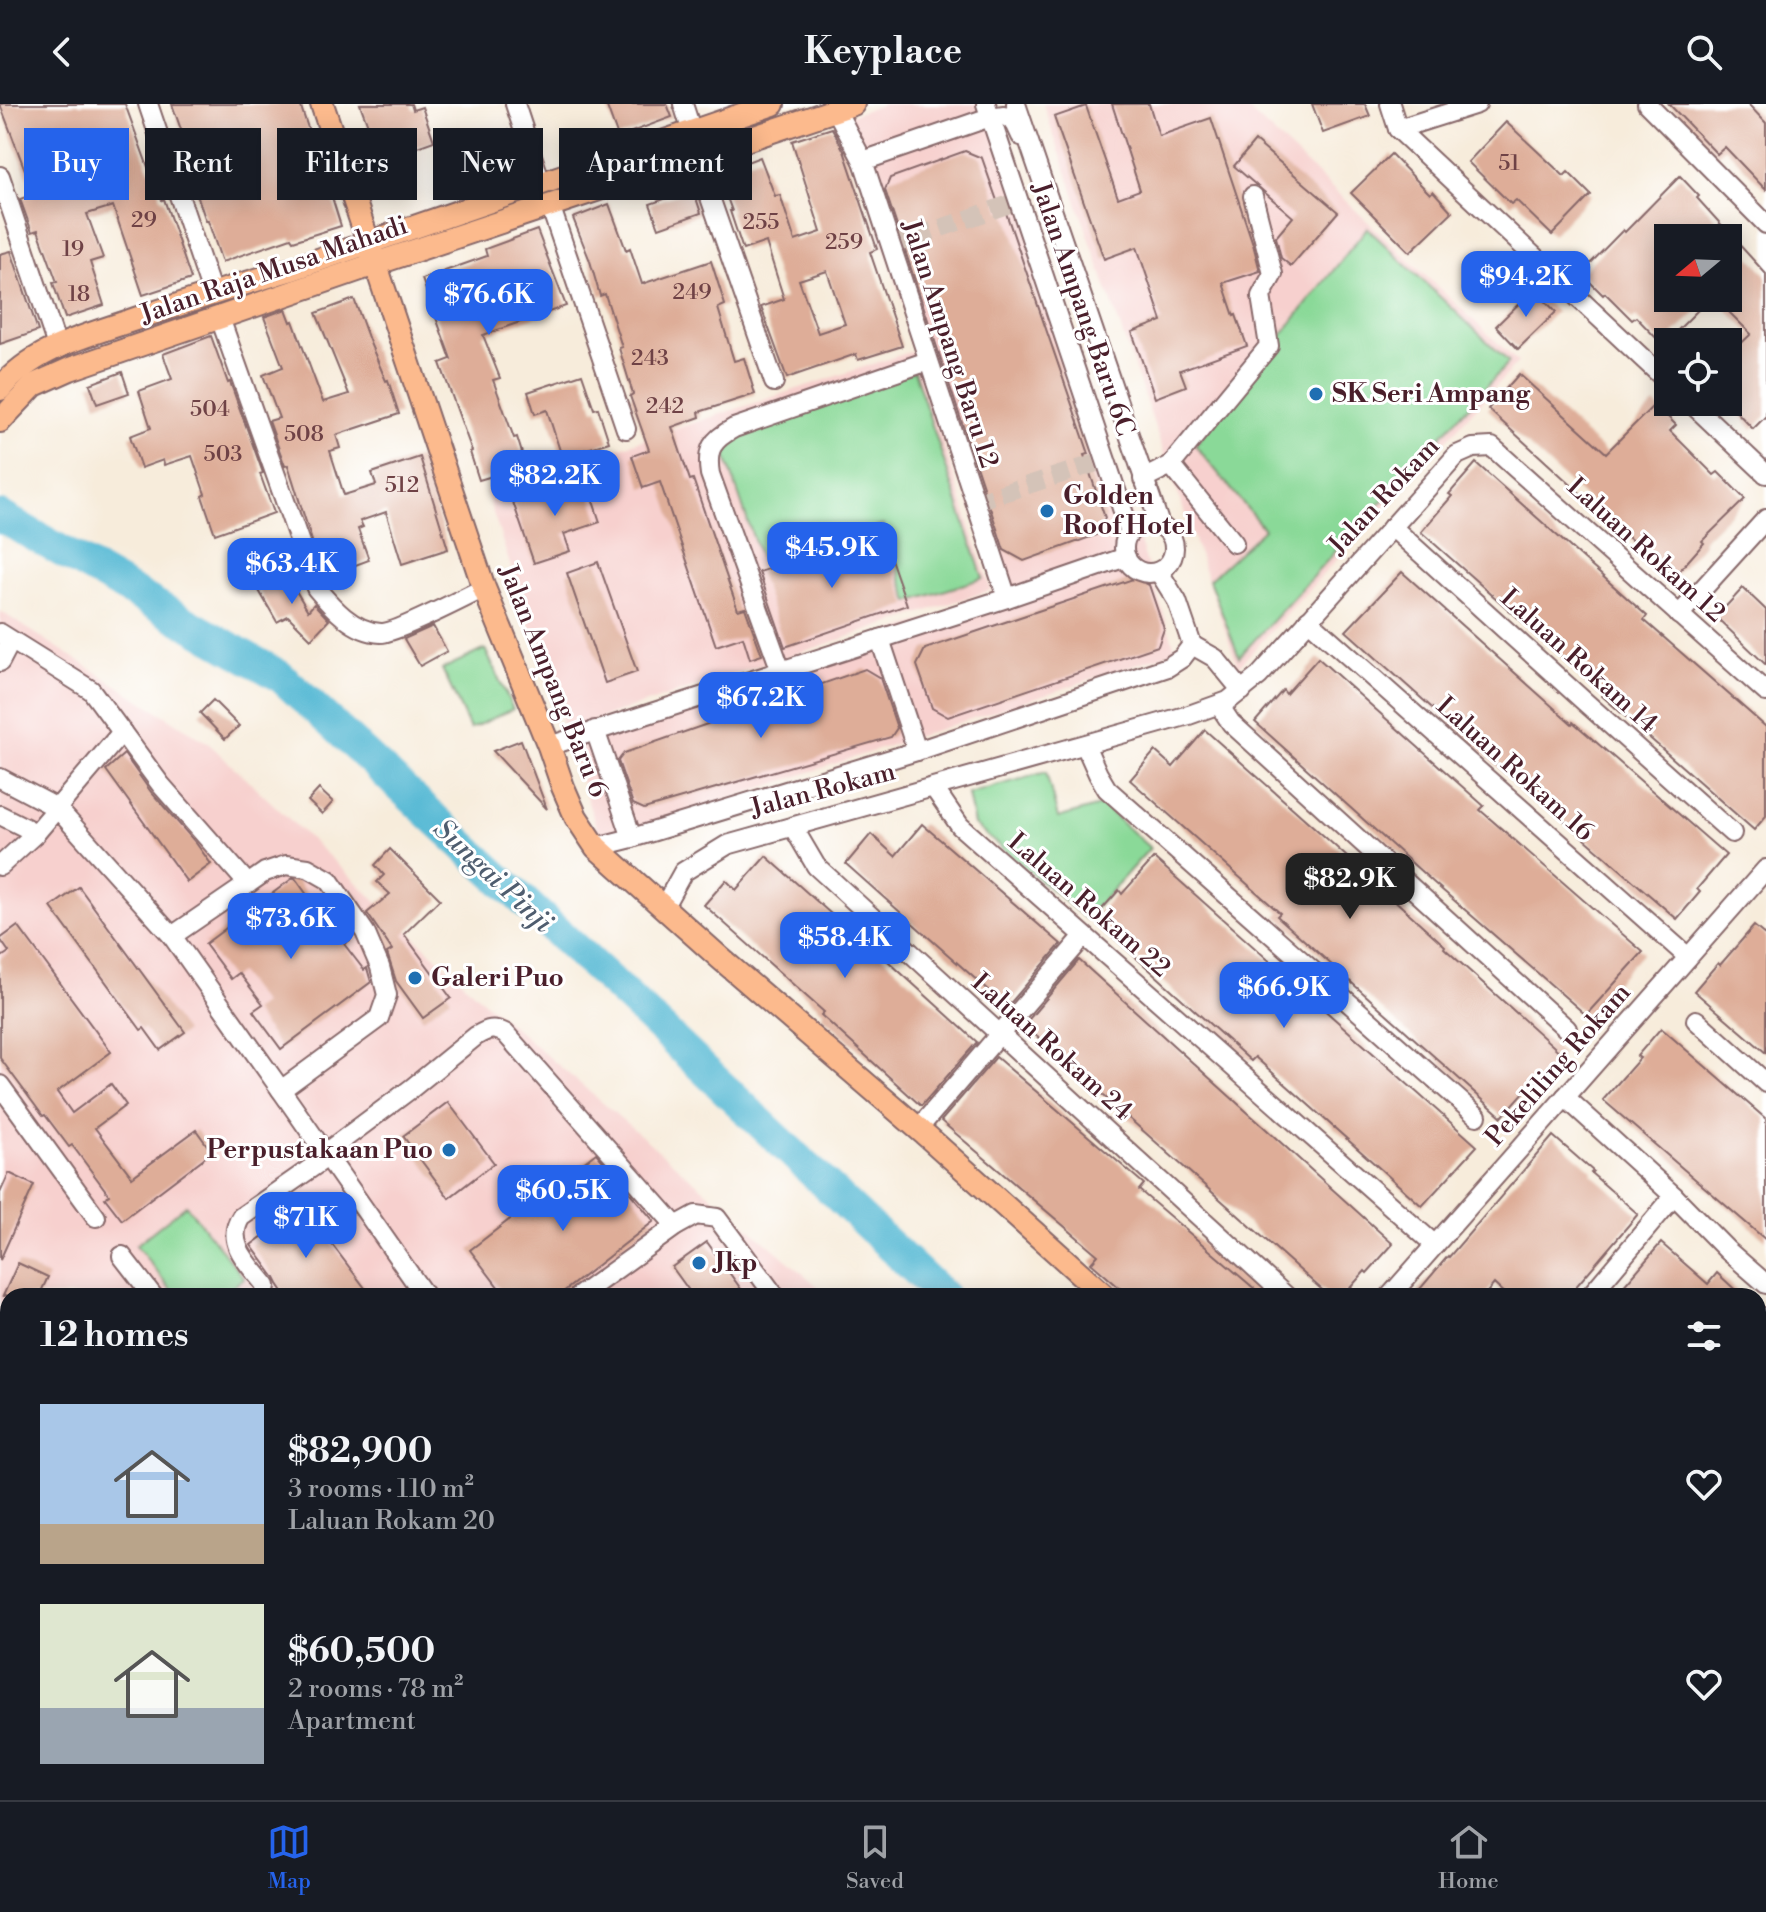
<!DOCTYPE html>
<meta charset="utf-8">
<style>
:root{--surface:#171b24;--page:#242831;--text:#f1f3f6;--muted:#9ea1a6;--line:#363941;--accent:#2563eb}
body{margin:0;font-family:"Libre Bodoni",serif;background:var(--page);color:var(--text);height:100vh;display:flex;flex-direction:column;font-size:30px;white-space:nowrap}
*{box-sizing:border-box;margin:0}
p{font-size:26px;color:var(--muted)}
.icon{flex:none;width:44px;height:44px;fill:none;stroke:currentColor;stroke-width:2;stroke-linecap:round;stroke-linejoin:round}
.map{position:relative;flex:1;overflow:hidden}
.details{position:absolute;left:0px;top:1184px;width:1766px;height:512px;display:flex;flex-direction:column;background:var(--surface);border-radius:24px 24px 0 0;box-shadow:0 4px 20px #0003}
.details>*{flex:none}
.banner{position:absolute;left:24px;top:24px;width:800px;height:72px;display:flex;gap:16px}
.needle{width:52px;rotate:251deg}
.controls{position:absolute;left:1654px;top:120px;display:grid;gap:16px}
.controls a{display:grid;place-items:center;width:88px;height:88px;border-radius:0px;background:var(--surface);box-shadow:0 4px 20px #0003;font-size:40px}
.price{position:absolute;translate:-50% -68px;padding:0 18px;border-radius:16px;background:var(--accent);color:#fff;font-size:26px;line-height:52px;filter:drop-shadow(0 2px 4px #0008)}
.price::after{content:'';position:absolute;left:50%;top:48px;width:24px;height:18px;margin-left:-12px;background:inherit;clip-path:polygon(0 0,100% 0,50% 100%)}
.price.active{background:#222;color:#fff}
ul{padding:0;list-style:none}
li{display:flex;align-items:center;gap:24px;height:200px;padding:0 40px}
li span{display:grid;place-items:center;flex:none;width:224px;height:160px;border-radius:0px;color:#555}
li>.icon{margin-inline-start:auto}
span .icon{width:96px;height:96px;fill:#fffc;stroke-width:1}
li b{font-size:34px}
h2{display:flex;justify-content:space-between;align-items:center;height:96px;padding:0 40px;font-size:34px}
.tag{padding:0 28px;border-radius:0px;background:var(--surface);box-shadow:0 4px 20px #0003;font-size:28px;line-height:72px}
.tag.active{background:var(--accent);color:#fff}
header{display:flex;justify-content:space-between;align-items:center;height:104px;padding:0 40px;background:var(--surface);font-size:36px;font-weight:700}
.tab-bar{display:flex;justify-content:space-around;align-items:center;height:112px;border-top:2px solid var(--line);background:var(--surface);font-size:22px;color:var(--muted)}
.tab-bar a{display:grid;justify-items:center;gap:4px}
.tab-bar .active{color:var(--accent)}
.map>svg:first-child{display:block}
.built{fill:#f7d0ce}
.green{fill:#8ad998;stroke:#6a7c62;stroke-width:2}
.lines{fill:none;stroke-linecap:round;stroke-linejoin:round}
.river{stroke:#56b9d4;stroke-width:32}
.building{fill:#dead98;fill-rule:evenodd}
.minor-tunnel{stroke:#d4c3b8;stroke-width:18;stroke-dasharray:18 9;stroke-linecap:butt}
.minor-casing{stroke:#876769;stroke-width:22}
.major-casing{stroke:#876769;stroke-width:26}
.minor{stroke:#fff;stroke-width:18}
.major{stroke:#fcba8d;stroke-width:22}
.poi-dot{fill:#1f6fb2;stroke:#fff;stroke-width:3}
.labels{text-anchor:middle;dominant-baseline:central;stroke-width:6;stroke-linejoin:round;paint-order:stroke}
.number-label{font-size:22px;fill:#6f4246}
.street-label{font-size:26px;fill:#4a1f2b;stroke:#fff}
.poi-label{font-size:26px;font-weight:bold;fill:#4a1f2b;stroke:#fff;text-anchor:start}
.water-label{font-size:28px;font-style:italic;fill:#4f5d6f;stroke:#fff}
</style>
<header><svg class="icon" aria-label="back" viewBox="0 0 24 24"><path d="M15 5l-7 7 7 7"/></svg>Keyplace<svg class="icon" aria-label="search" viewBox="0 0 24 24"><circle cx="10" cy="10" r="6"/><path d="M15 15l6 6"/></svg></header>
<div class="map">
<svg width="1766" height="1696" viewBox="0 0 1766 1696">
<rect width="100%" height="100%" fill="#fff"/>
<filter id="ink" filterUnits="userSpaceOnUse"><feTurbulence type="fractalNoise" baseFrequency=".0125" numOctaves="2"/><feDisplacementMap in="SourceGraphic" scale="16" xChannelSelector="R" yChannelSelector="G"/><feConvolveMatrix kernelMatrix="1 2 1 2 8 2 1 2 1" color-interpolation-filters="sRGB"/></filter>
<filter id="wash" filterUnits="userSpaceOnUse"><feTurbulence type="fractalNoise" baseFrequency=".006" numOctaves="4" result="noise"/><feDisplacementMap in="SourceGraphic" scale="32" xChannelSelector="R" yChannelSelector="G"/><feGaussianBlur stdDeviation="1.8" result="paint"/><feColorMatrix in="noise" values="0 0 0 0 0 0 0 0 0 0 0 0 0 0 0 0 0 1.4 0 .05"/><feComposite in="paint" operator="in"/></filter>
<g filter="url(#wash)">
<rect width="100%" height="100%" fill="#f7ecdb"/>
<g class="built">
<polygon points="884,0 995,0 1176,547 601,737 567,635 1000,492 842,14"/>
<polygon points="1043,0 1242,0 1518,258 1238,563"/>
<polygon points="913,247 991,486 564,626 486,387"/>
<polygon points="0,507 208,639 482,896 829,1192 8,1192 8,1688 566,1688 561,1696 0,1696"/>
<polygon points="1766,1306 1766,1539 1758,1534 1758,1316"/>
<polygon points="670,1688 1086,1688 1083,1696 683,1696"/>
</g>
<g class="green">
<polygon points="1367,124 1509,258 1239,553 1209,476 1264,425 1195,341"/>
<polygon points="914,267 983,474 909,498 883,421 762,460 719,332"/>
<polygon points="485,545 513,605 470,625 442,565"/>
<polygon points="1046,668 1058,714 1102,701 1150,744 1086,815 974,721 968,690"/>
<polygon points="186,1101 244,1174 221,1192 176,1192 136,1141"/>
<polygon points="8,1454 8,1688 337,1688 342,1696 0,1696 0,1460"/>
<polygon points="642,1688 670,1688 683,1696 637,1696"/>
</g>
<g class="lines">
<g class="river">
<polyline points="0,412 280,572 633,898 943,1192"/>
<polyline points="1330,1688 1335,1696"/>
</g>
</g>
<g id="blocks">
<g class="building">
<polygon points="0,0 125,0 149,66 151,66 162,96 164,95 191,175 143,191 113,102 87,110 103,154 90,158 104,201 65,214 53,179 57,178 38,126 32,128 20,95 34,90"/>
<polygon points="172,0 300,0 311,33 301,36 319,90 330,87 341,122 293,137 291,134 222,158 208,117 206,117 179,38 185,37"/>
<polygon points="360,0 411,0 413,6 422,3 434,37 381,56"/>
<polygon points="606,0 667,0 672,13 618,33"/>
<polygon points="1112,0 1149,0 1159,32 1211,14 1253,140 1260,167 1223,179 1234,212 1236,211 1247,242 1180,266 1186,282 1155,294 1132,228 1162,217 1137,143 1104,155 1054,13 1086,2 1118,94 1140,86"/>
<polygon points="1312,0 1365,0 1370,12 1323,29"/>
<polygon points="1669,0 1748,0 1766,19 1766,86 1725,43 1717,50"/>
<polygon points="1506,18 1564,72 1568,68 1591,91 1552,131 1516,96 1511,100 1468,58"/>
<path d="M832,24L844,47L877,145L870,148L902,242L858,256L856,250L787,274L761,203L784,195L766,138L743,146L730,107H732L718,69L760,53L775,92L780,91L795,137L821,128L792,37ZM827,167L845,220L818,229L799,176Z"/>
<polygon points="508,26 521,67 471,83 458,42"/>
<polygon points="1255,37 1338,108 1291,162 1281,154 1276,133 1293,113 1234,62"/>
<polygon points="965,47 982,54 1001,108 1005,106 1089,350 1084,351 1105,414 1096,431 1024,457 1004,446 885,86 890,74"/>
<polygon points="1391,50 1430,90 1433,87 1452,108 1410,148 1351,89"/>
<polygon points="1680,72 1699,92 1697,94 1766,170 1766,312 1753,325 1728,299 1728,252 1751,230 1715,194 1728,194 1728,134 1668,134 1668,194 1710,194 1663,241 1636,213 1632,216 1605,189 1603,191 1581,169 1623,126 1625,128"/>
<polygon points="693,85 701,109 659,124 650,100"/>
<polygon points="609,100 626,146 630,144 642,180 711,157 725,201 718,204 734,257 744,254 755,290 699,308 700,313 672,323 690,376 693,375 738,506 745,504 762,551 750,555 743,533 716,542 660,378 643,384 632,352 649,346 630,292 633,290 619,244 622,243 605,190 600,192 590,157 573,114"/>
<polygon points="537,126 566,202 483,231 500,274 493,276 514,334 517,333 526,362 479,376 470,348 472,347 440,259 451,255 422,175 487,152 485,145"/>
<polygon points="11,147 38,227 0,240 0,150"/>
<polygon points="1534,185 1556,208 1518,245 1496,222"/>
<polygon points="354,195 370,239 386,277 388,276 399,310 336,331 340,344 330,347 344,391 376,381 372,369 420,353 448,445 402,460 386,408 360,417 363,423 358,425 369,456 329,471 318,439 313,440 288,361 285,362 269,317 279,314 263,271 283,263 264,213 286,205 291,218 293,217 323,298 349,290 316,209"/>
<polygon points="211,232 228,279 230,278 263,369 260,370 274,409 215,430 202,392 205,390 192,352 164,361 163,356 141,364 130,332 151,324 139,287 172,275 163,250"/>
<polygon points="122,268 129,289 97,300 90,280"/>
<polygon points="582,270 594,305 598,304 609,338 562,353 547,306 535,310 528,288"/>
<polygon points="1519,270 1606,349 1655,300 1676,321 1670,327 1714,371 1718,368 1745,395 1702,437 1704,439 1673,474 1488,305"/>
<polygon points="1476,359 1647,512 1644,516 1766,623 1766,712 1754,726 1602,592 1604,590 1421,428 1452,392 1449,390"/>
<polygon points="585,373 600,418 564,430 570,447 534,459 513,398"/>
<polygon points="858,434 861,443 884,435 907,501 785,543 759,468"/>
<polygon points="598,458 637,568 605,579 567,469"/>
<polygon points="1402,468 1572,620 1573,618 1726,751 1697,785 1700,788 1677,815 1507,667 1505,669 1346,527"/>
<polygon points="286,470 308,507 314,500 329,516 311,535 288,512 277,518 258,485"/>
<polygon points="1136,474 1149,481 1164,525 1158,542 948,613 932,604 917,561 925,545"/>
<polygon points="1743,484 1766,506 1766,561 1716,513"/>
<polygon points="433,522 447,547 420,562 404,535"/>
<polygon points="1318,554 1484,702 1480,706 1643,848 1586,911 1433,778 1255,618 1283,586 1286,590"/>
<polygon points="865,565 880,574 897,624 891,633 644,705 633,700 618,657 624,649"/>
<polygon points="213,596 239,622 225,635 200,609"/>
<polygon points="1205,626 1325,733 1445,842 1444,844 1562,950 1536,980 1533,978 1502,1013 1277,812 1280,809 1130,676 1155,647 1173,663"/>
<polygon points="521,636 547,705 493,647"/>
<polygon points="124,650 151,688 196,739 211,760 187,778 106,666"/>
<polygon points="319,685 333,698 322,710 308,697"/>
<polygon points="922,720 1061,840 1007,903 846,760 871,730 895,752"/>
<polygon points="390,745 440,795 404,830 451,894 423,914 396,877 387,849 392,846 367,809 390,790 377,778 384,771 375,761"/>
<polygon points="766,752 877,851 879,849 977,938 922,1001 920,1001 821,911 824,908 704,801 726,776 736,786"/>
<polygon points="1154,754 1477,1042 1422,1102 1255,953 1251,957 1093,815 1119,786 1122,790"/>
<polygon points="293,774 295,774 320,809 327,804 350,836 344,840 364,866 367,864 371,878 281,945 253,907 263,900 239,869 231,875 205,840"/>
<polygon points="79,783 185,928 160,946 144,924 141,926 51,803"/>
<polygon points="18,822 111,948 57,988 72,1009 111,980 126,1001 95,1024 132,1073 196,1026 212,1048 122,1116 105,1094 109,1091 72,1041 69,1043 45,1011 43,1012 0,954 0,854 9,848 0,835"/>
<polygon points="1754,822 1766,832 1766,949 1694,887 1718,859 1720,861"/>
<polygon points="1079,856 1393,1140 1367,1169 1365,1167 1343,1192 1329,1192 1024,921"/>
<polygon points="1661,924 1766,1015 1766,1136 1603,996 1640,954 1637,952"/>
<polygon points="996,953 1144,1080 1139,1086 1263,1192 1129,1192 1091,1159 1098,1151 941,1017"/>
<polygon points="448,998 494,1059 449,1094 403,1032"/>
<polygon points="1553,1032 1593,1067 1591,1069 1638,1110 1568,1192 1507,1192 1494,1180 1484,1192 1414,1192 1448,1152 1449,1153"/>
<polygon points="596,1049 654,1117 558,1192 505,1192 470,1146"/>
<polygon points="9,1069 34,1081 0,1156 0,1089"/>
<polygon points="303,1102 371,1192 286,1192 278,1180 275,1174 251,1141"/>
<polygon points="707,1138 746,1192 693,1192 672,1163"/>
<polygon points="1661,1139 1708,1180 1717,1169 1742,1192 1615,1192"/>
<polygon points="18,1159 48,1173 39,1192 3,1192"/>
</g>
</g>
</g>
<g filter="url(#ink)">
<use href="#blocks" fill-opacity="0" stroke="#876769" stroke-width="2"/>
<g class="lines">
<g class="minor-tunnel">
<polyline points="890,142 1018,97"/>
<polyline points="975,398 1106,356"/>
</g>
<defs>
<g id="minor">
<polyline points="148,0 212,189"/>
<polyline points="515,0 541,79"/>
<polyline points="683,0 692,28"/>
<polyline points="986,0 1130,428"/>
<polyline points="1016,0 1160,421"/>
<polyline points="1390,0 1398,25 1668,278"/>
<polyline points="1647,0 1766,120"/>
<polyline points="836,6 863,57 1007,494"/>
<polyline points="1398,25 1477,0"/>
<polyline points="696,53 774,278"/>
<polyline points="863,57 990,13 1004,11 1015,19 1021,32"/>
<polyline points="0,72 57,242"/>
<polyline points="550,101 626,325"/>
<path d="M220,214L316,484C332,503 353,528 381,529C394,530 468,492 484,484"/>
<polyline points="1690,298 1766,370"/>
<polyline points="1171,361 1269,242 1261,192 1273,170 1253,92"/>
<polyline points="1143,375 1171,361 1234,439"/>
<circle cx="1149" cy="444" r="25"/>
<polyline points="1392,423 1585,598 1732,729"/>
<polyline points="1679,511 1766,415"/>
<polyline points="1308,516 1688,853"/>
<polyline points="0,529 91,586 161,681 248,780 172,832"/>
<polyline points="880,535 917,647"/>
<polyline points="1192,541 1215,554 1242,587"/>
<polyline points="0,558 11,537"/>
<path d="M781,567L710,370C706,345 712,336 734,324L928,257"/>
<polyline points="1219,601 1231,619 1567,925"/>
<polyline points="595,626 632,734"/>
<polyline points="1085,641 1098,670 1107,685 1477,1012"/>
<polyline points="549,642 1007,494 1126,453"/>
<polyline points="0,674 57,704 172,832 281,986 425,1192"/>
<polyline points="934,684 960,722 1435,1141"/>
<polyline points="0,711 36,729"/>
<polyline points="793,723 816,762 1286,1192"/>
<polyline points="596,743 632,734 917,647 1168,563 1182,554 1192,541 1177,497 1159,468"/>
<polyline points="0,762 36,729 122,628"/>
<polyline points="248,780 265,768 286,761 308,764 329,776 365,828 380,863 387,891 379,914 281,986"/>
<polyline points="663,804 683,768 727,741 1189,611 1228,597 1259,572 1457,351 1473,344 1492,343 1766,588"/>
<polyline points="1696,916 1766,979"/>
<polyline points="0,981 96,1113"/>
<polyline points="1565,993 1674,1092 1727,1146 1766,1180"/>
<polyline points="918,1025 1084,832"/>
<path d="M325,1049L412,984L476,932C488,925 493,923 505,929L676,1122"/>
<polyline points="122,1152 153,1192"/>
<path d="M264,1192L266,1182C250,1161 224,1139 241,1113L327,1053"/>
<polyline points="579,1192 676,1122 696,1111 717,1114 775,1192"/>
<polyline points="1390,1192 1766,765"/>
<polyline points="1590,1192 1674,1092"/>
<polyline points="1758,1222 1766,1213"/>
<polyline points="1758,1318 1766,1309"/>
<polyline points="0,1399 8,1394"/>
<polyline points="1758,1468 1766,1458"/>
<polyline points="1758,1530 1766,1534"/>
<polyline points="1758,1603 1766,1608"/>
<polyline points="1758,1644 1766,1630"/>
<polyline points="355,1688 361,1696"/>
<polyline points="712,1688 724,1696"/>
<polyline points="381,1696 391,1688"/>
<polyline points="577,1696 582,1688"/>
<polyline points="1005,1696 1009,1688"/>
<polyline points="1560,1696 1568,1688"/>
<polyline points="1729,1696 1733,1688"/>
</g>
<g id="major">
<polyline points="322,0 484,484 549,642 563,683 576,713 596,743 720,854 928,1033 1105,1192"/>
<path d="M0,285C35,242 91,231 141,213C190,197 239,181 289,166L773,0"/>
<polyline points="0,317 34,281 70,265 375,160 853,0"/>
<polyline points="1758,1566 1766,1570"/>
</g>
</defs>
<use href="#minor" class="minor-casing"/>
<use href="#major" class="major-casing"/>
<use href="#minor" class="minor"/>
<use href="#major" class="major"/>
</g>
</g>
<g class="poi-dot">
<circle cx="1316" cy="290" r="8"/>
<circle cx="1047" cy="407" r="8"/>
<circle cx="415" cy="874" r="8"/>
<circle cx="449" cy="1046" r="8"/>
<circle cx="699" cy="1159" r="8"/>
</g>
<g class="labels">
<g class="number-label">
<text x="1509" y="59">51</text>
<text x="144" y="116">29</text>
<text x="761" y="118">255</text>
<text x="844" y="138">259</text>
<text x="73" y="145">19</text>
<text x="692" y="188">249</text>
<text x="79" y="190">18</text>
<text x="650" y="254">243</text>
<text x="665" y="302">242</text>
<text x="210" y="305">504</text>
<text x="304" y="330">508</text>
<text x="223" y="350">503</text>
<text x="402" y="381">512</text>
</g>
<g class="street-label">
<text transform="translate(274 166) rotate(-19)">Jalan Raja Musa Mahadi</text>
<text transform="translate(1083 205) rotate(71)">Jalan Ampang Baru 6C</text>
<text transform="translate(950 240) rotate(72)">Jalan Ampang Baru 12</text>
<text transform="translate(1384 392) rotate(-47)">Jalan Rokam</text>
<text transform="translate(1646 446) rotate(42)">Laluan Rokam 12</text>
<text transform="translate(1579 557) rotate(42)">Laluan Rokam 14</text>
<text transform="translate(553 577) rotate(68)">Jalan Ampang Baru 6</text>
<text transform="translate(1515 665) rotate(42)">Laluan Rokam 16</text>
<text transform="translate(823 686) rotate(-15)">Jalan Rokam</text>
<text transform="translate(1089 801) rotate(41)">Laluan Rokam 22</text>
<text transform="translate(1052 943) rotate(42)">Laluan Rokam 24</text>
<text transform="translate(1558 961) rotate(-49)">Pekeliling Rokam</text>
</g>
<g class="poi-label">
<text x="1332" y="290">SK Seri Ampang</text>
<text x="1063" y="392">Golden<tspan x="1063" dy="30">Roof Hotel</tspan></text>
<text x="431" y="874">Galeri Puo</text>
<text x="433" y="1046" text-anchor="end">Perpustakaan Puo</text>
<text x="715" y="1159">Jkp</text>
</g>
<g class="water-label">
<text transform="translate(493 772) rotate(43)">Sungai Pinji</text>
</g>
</g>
</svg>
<div class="controls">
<a><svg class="needle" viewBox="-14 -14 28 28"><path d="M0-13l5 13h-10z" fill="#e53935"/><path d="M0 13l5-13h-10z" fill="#9ea1a6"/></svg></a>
<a><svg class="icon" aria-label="locate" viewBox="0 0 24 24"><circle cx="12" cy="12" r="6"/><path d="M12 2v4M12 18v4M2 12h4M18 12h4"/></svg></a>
</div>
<b class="price" style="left:1526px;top:215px">$94.2K</b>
<b class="price" style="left:489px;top:233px">$76.6K</b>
<b class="price" style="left:555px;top:414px">$82.2K</b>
<b class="price" style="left:832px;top:486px">$45.9K</b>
<b class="price" style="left:292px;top:502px">$63.4K</b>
<b class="price" style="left:761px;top:636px">$67.2K</b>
<b class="price active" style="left:1350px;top:817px">$82.9K</b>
<b class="price" style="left:291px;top:857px">$73.6K</b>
<b class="price" style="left:845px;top:876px">$58.4K</b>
<b class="price" style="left:1284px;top:926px">$66.9K</b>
<b class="price" style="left:563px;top:1129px">$60.5K</b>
<b class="price" style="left:306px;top:1156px">$71K</b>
<div class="banner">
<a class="tag active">Buy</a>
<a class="tag">Rent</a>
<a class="tag">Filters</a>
<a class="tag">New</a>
<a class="tag">Apartment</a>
</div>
<section class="details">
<h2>12 homes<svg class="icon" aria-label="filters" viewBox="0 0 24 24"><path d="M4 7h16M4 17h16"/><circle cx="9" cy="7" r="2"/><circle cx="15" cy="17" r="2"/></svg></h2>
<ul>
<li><span style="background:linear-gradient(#a9c7e8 75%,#b9a48a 0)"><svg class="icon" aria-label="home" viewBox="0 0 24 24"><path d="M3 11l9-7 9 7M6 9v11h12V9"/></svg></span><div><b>$82,900</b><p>3 rooms · 110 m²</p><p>Laluan Rokam 20</p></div><svg class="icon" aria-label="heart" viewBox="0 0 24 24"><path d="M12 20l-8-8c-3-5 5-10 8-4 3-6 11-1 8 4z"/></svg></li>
<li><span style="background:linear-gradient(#dfe7d0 65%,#9aa5b1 0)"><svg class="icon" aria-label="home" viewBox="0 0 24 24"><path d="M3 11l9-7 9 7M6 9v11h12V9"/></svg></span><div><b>$60,500</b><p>2 rooms · 78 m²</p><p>Apartment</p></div><svg class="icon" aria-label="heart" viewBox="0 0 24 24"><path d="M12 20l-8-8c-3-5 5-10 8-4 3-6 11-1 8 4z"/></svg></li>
</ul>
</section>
</div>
<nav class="tab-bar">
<a class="active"><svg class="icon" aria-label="map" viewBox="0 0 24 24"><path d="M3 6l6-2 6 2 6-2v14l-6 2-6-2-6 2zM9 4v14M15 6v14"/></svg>Map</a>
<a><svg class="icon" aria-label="saved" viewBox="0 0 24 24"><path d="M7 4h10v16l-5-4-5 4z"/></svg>Saved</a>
<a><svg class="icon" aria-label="home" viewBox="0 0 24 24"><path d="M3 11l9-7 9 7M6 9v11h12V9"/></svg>Home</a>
</nav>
